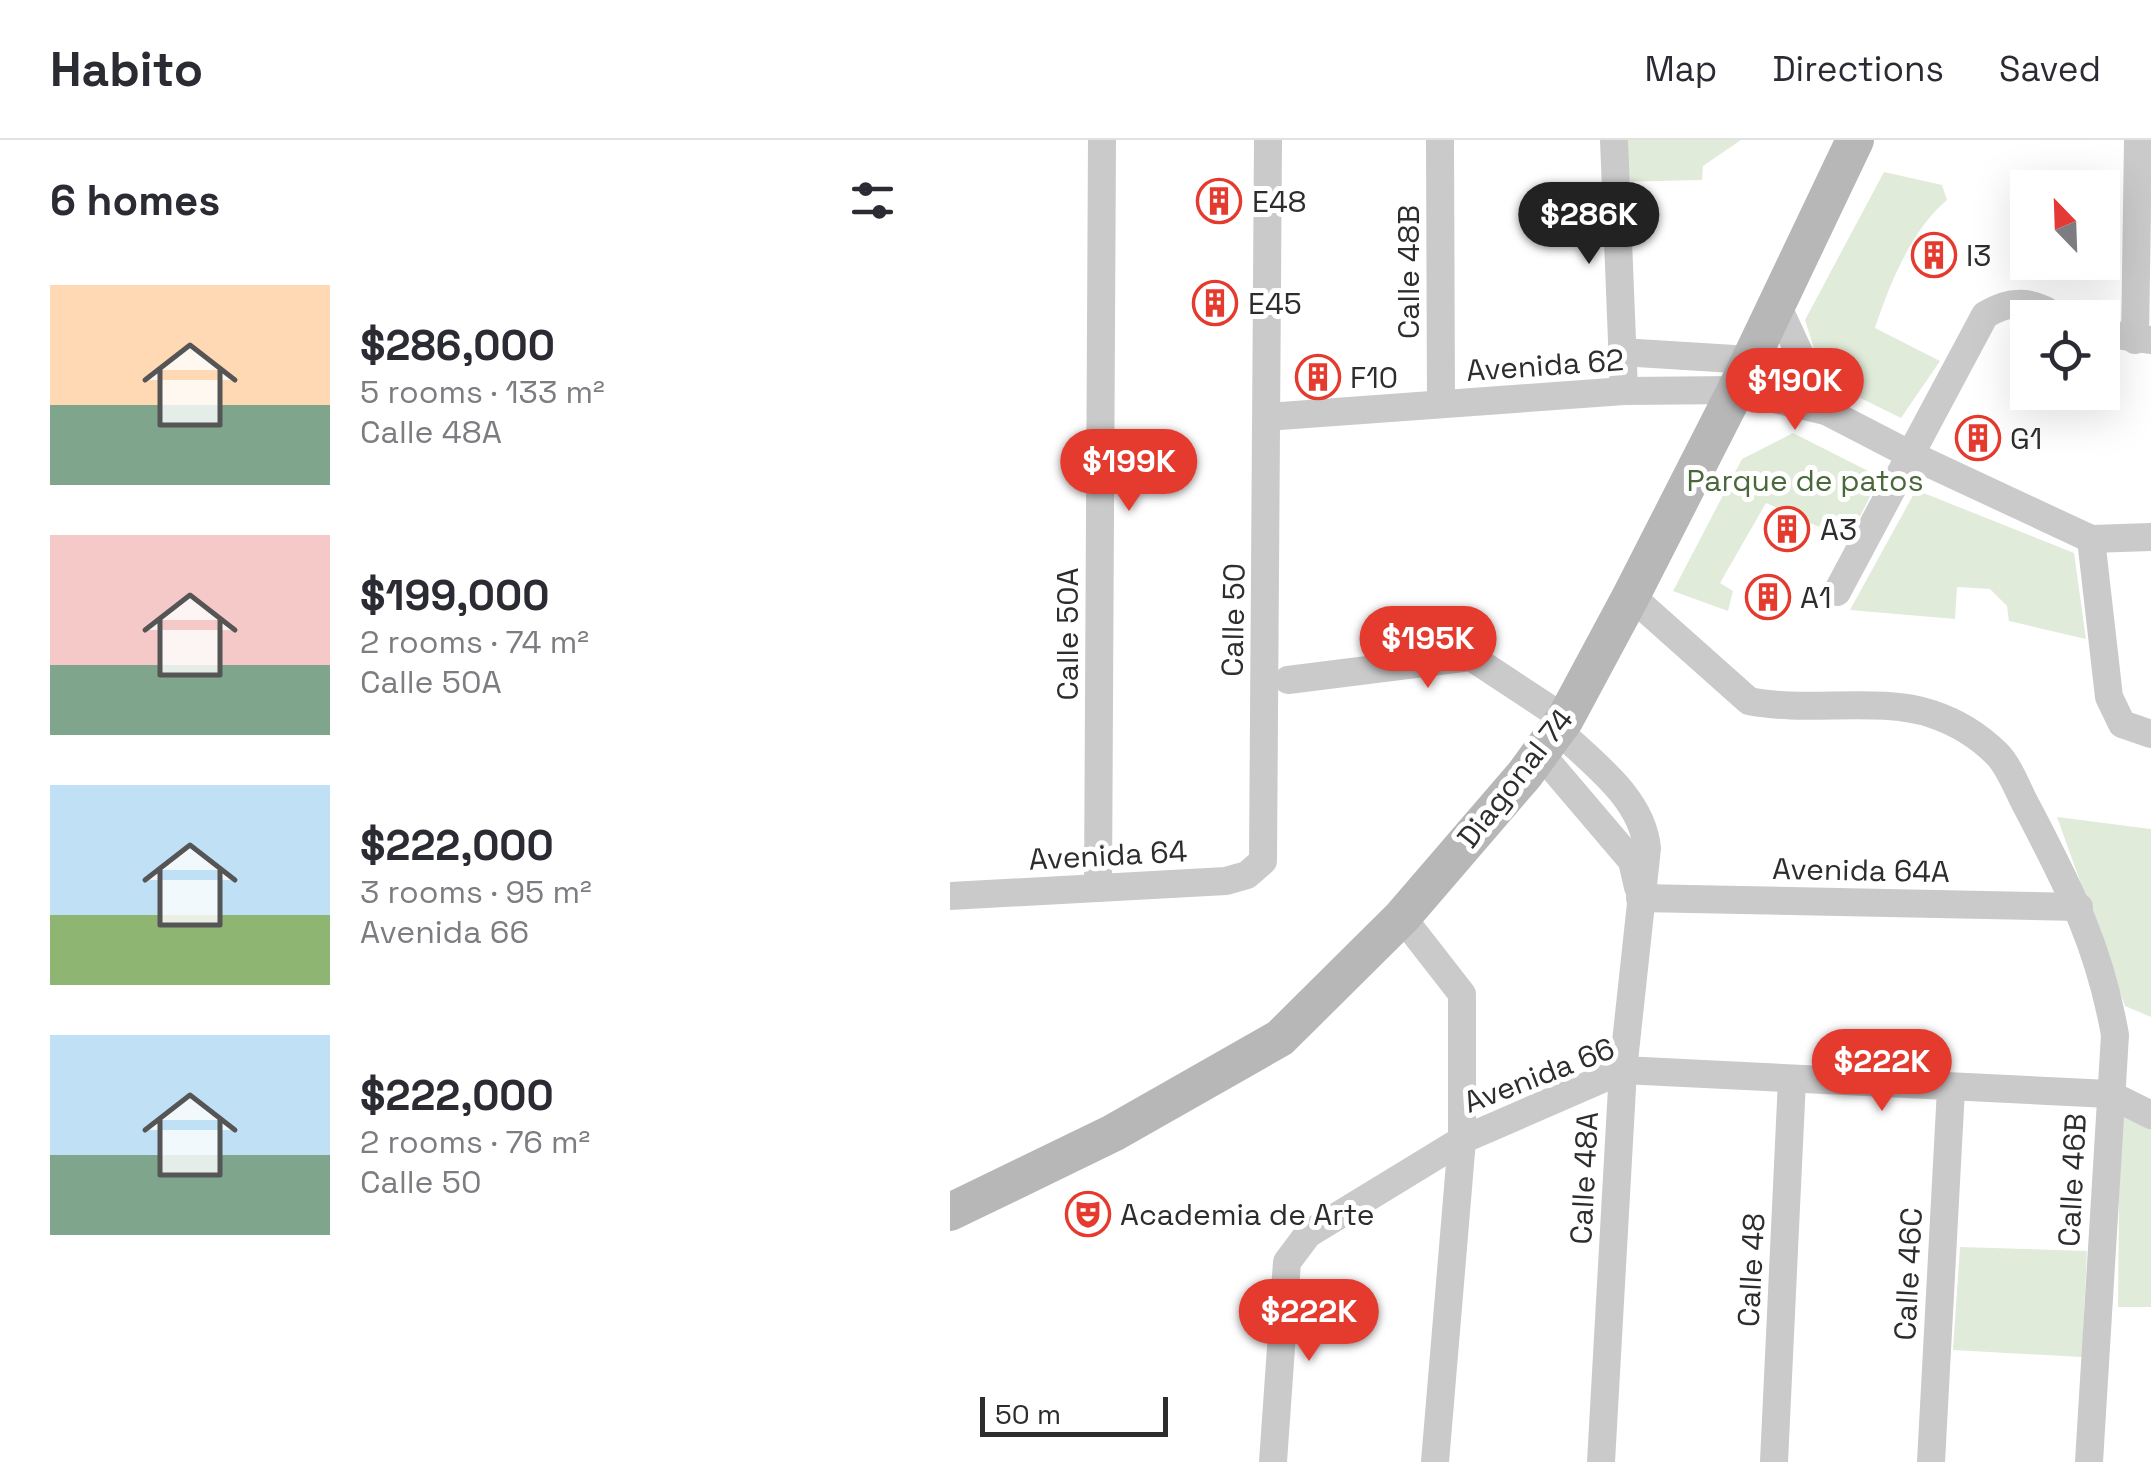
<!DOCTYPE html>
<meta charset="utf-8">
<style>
:root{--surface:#fff;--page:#f7f7f7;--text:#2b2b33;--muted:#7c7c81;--line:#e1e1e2;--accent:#e53a2e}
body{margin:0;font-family:"Space Grotesk",sans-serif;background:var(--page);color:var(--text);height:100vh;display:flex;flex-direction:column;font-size:38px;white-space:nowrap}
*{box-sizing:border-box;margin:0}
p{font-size:32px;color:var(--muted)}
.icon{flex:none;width:55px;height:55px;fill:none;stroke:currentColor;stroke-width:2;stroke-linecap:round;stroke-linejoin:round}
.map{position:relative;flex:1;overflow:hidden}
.panel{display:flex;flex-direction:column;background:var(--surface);width:950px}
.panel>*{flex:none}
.needle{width:65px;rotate:337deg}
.fabs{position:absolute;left:1060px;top:30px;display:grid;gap:20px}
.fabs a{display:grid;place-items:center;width:110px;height:110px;border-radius:0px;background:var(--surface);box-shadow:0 10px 40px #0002;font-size:50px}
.scale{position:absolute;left:30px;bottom:25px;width:188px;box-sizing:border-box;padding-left:10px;border:5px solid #2d2d2d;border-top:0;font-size:28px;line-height:35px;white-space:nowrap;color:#2d2d2d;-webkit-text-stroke:8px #fff;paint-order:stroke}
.price{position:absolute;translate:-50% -85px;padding:0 22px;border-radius:35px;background:var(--accent);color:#fff;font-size:32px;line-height:65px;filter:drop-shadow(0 2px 5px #0008)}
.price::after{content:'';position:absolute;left:50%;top:60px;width:30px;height:22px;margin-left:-15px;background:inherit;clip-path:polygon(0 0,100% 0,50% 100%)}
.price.on{background:#222;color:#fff}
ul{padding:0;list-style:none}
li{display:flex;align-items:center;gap:30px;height:250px;padding:0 50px}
li span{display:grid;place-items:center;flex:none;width:280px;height:200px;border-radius:0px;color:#555}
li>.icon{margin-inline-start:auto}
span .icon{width:120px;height:120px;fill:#fffc;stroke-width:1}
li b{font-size:42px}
h2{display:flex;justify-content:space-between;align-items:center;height:120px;padding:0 50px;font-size:42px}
header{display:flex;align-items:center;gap:60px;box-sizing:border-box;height:140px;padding:0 50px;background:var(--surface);border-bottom:2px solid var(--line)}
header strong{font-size:48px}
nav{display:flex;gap:55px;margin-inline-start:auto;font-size:35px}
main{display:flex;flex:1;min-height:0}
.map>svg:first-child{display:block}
.green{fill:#e1ebda}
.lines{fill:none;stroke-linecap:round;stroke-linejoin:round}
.street{stroke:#cacaca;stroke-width:28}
.secondary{stroke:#b7b7b7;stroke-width:38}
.labels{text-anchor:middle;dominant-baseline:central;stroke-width:10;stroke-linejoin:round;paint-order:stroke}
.poi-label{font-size:30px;fill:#2d2d2d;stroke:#fff;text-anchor:start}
.street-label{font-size:30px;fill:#2d2d2d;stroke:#fff}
.park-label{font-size:30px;fill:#4a683a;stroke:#fff}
</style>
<header>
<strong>Habito</strong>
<nav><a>Map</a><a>Directions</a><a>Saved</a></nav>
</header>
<main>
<section class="panel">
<h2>6 homes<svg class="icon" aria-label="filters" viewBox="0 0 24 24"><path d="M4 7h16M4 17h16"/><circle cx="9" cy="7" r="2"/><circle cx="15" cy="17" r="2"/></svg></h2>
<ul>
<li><span style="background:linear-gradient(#ffd9b3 60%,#7fa58c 0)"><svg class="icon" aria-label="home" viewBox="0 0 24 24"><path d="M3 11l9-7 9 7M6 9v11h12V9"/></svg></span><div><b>$286,000</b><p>5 rooms · 133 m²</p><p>Calle 48A</p></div></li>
<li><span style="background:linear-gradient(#f6c9c9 65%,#7fa58c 0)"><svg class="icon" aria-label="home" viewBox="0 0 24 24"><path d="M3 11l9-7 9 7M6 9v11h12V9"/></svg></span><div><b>$199,000</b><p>2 rooms · 74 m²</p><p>Calle 50A</p></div></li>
<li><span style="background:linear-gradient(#bfe0f5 65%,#8fb573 0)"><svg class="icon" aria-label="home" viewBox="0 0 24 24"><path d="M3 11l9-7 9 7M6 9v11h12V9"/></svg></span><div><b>$222,000</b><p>3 rooms · 95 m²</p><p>Avenida 66</p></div></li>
<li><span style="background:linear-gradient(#bfe0f5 60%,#7fa58c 0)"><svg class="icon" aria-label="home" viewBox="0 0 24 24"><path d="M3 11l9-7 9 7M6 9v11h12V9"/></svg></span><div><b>$222,000</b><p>2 rooms · 76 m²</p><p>Calle 50</p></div></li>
</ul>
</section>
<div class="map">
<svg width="1201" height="1322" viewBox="0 0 1201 1322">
<rect width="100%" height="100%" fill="#fff"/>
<g class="green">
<polygon points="675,0 791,0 753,26 752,40 664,42"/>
<path d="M934,32L992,45L997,60C962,89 939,145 925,188L990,221L951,278L874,240L855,180Z"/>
<polygon points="843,293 930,337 898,400 816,363 770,443 783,451 778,471 723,451 792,319"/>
<polygon points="966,350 1124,413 1136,499 1059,481 1057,466 1040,449 1007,447 1005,479 900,470"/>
<polygon points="1107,677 1201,689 1201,877 1175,866"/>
<polygon points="1170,962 1201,977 1201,1167 1168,1167"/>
<polygon points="1010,1107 1137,1111 1132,1217 1003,1210"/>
</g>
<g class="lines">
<g class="street">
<polyline points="490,0 491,264"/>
<polyline points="664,0 674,251"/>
<polyline points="826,163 876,271"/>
<polyline points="1152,193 1200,200"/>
<polyline points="1185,200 1188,0"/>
<polyline points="671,212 800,220"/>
<polyline points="317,277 674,251 786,250 876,271 961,315 1141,399 1201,397"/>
<polyline points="1141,399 1159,557 1172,584 1201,594"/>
<path d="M887,452L1035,175C1061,159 1083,160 1108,178"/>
<path d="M681,456L799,561C857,573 929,556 982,574C1006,582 1029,596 1047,614C1060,627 1068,651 1077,667C1119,748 1149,804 1165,895L1139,1322"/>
<polyline points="338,540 521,517 615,579"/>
<path d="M607,589C641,622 692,657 697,708L673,930L651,1322"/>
<polyline points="590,613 682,721 688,747"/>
<polyline points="148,748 152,0"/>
<polyline points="0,756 276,741 297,735 313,721 318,0"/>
<polyline points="690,758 1129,767"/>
<polyline points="452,777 512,854 512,1000 485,1322"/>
<polyline points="323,1322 337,1122 358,1094 512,1000 673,930 1159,954 1201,975"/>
<polyline points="824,1322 842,940"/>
<polyline points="981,1322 1001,949"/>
</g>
<polyline class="secondary" points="0,1072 163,993 330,898 452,777 575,634 615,579 681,456 786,250 905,0"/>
</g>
<defs>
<symbol id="building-ring" viewBox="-11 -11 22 22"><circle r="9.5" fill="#fff" stroke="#e53a2e" stroke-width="1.5"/><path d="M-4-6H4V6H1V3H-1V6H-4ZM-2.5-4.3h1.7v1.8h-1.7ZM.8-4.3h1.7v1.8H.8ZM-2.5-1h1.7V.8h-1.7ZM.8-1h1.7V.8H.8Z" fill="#e53a2e"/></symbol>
<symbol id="theatre-ring" viewBox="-11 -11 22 22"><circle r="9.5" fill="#fff" stroke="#e53a2e" stroke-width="1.5"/><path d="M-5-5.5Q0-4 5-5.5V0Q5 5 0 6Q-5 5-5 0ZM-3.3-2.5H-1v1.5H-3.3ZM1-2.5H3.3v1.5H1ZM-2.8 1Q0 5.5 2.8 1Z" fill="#e53a2e"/></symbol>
</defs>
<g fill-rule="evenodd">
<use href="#building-ring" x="244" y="36" width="50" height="50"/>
<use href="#building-ring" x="959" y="90" width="50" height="50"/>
<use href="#building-ring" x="240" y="138" width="50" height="50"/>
<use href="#building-ring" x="343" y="212" width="50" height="50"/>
<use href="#building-ring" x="1003" y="273" width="50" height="50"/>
<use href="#building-ring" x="812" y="364" width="50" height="50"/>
<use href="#building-ring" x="793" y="432" width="50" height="50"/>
<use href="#theatre-ring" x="113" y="1049" width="50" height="50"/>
</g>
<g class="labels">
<g class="poi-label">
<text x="302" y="61">E48</text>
<text x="1016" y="115">I3</text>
<text x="298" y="163">E45</text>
<text x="400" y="237">F10</text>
<text x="1060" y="298">G1</text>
<text x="870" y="389">A3</text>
<text x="850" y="457">A1</text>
<text x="170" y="1074">Academia de Arte</text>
</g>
<g class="street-label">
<text transform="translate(458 132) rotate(-90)">Calle 48B</text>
<text transform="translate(595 225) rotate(-4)">Avenida 62</text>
<text transform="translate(283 480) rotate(-89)">Calle 50</text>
<text transform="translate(117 494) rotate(-90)">Calle 50A</text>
<text transform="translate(565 638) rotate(-52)">Diagonal 74</text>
<text transform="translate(158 715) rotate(-3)">Avenida 64</text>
<text transform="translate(911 730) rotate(1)">Avenida 64A</text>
<text transform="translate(589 935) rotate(-21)">Avenida 66</text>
<text transform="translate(634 1038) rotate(-87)">Calle 48A</text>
<text transform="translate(1122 1040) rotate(-87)">Calle 46B</text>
<text transform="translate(801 1130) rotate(-87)">Calle 48</text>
<text transform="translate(958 1134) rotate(-87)">Calle 46C</text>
</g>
<g class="park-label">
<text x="855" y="340">Parque de patos</text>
</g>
</g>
</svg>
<div class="fabs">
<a><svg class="needle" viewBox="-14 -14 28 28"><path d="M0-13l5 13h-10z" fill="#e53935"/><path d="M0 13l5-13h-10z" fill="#7c7c81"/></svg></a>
<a><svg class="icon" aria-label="locate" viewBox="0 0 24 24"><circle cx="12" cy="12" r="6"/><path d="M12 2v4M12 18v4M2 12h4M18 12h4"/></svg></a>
</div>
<div class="scale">50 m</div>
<b class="price on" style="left:639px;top:127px">$286K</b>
<b class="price" style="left:845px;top:293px">$190K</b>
<b class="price" style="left:179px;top:374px">$199K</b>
<b class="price" style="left:478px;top:551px">$195K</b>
<b class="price" style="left:932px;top:974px">$222K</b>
<b class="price" style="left:359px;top:1224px">$222K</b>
</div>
</main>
